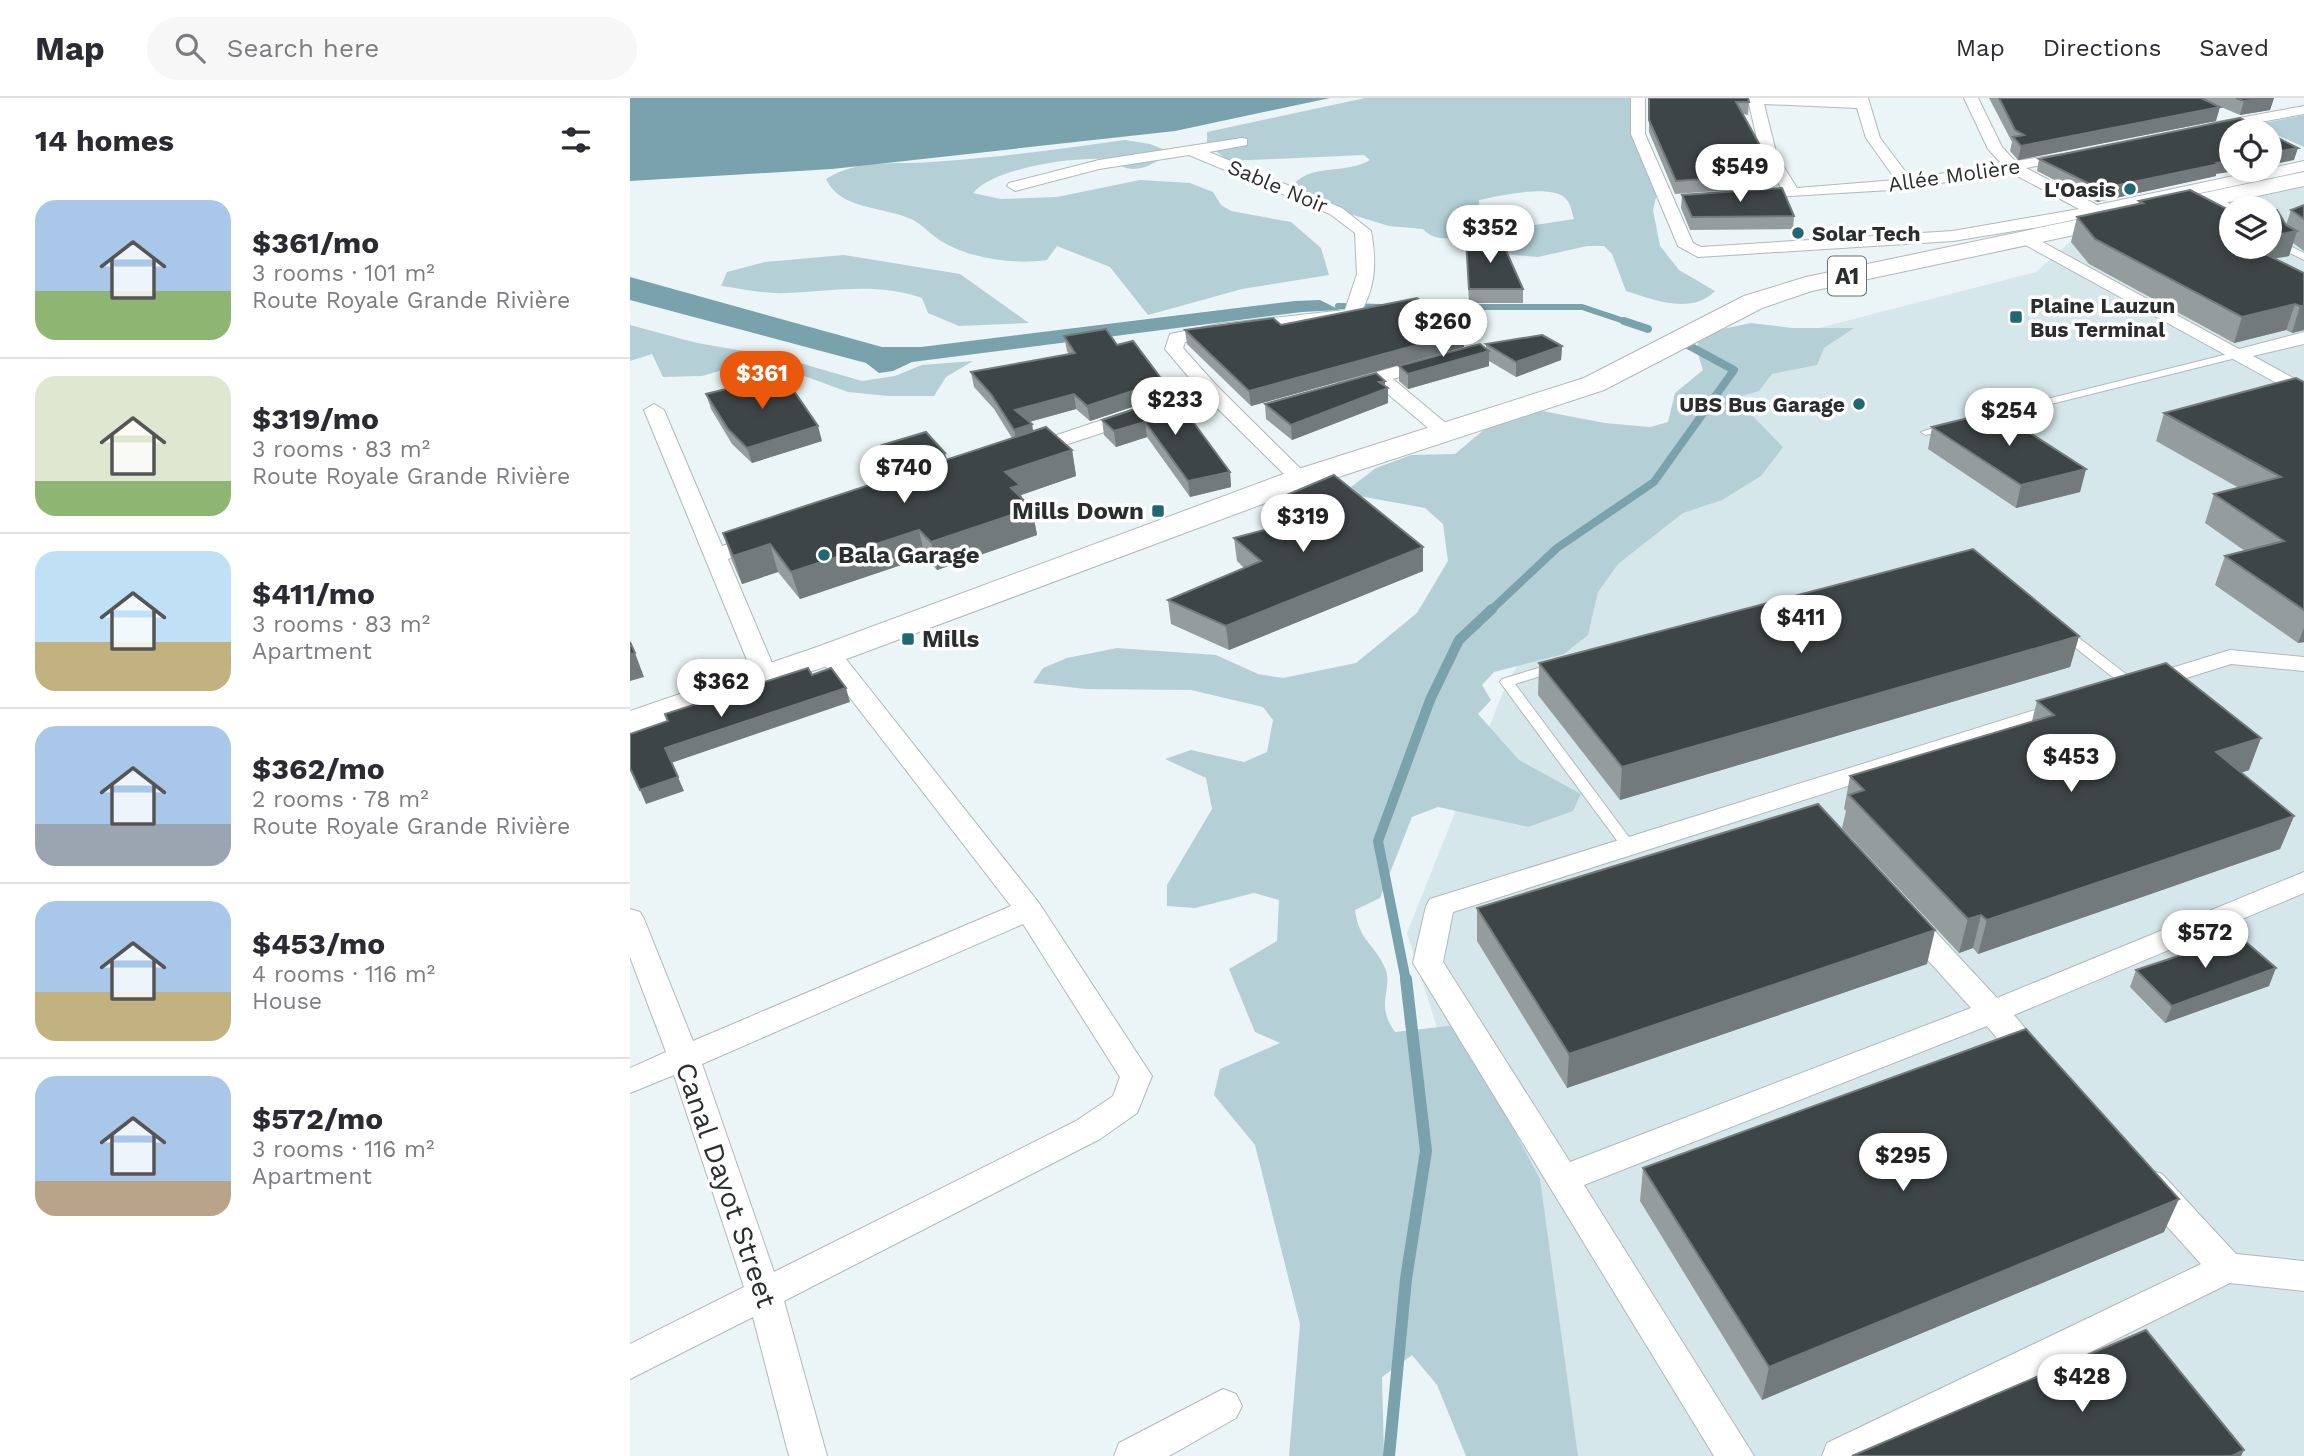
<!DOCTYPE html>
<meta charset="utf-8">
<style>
:root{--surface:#fff;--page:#f7f7f7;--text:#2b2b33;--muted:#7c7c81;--line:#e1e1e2;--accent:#ea580c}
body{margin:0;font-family:"Work Sans",sans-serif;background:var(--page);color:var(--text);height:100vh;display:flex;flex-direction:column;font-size:26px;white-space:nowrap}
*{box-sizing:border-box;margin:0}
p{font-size:23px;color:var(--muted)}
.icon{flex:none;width:38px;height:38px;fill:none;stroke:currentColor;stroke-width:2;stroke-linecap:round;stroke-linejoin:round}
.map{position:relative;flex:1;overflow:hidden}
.sheet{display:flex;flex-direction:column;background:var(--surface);width:630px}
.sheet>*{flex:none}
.fabs{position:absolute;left:1589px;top:21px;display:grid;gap:14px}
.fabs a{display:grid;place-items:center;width:63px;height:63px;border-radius:50%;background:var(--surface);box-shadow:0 4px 10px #0003;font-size:35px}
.price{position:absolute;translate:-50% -60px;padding:0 16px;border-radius:24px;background:#fff;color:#222;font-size:23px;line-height:46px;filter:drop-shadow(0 2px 4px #0008)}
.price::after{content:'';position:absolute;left:50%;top:42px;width:21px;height:16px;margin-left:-10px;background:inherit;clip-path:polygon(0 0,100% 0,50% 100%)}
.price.active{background:var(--accent);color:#fff}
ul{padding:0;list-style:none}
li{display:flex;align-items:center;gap:21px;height:175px;padding:0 35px}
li+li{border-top:2px solid var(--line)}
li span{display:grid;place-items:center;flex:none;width:196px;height:140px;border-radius:21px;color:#555}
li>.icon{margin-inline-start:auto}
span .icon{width:84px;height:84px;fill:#fffc;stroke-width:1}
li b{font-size:30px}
h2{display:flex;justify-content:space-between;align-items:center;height:84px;padding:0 35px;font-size:30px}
header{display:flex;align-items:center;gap:42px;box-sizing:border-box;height:98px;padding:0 35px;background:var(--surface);border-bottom:2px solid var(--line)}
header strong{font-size:33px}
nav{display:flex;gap:38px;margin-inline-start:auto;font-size:24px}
.search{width:490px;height:63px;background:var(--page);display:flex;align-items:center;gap:18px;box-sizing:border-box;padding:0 24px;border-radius:38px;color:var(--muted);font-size:26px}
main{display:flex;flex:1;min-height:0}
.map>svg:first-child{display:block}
.built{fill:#d6e7eb;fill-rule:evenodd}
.green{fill:#b4d0d6}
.water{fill:#79a2ac}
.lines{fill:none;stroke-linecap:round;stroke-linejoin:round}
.stream-far3{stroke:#79a2ac;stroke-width:6}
.stream-far2{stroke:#79a2ac;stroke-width:8}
.stream-far1{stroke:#79a2ac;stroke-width:10}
.stream{stroke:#79a2ac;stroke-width:12}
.lane-casing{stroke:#b0b8ba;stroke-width:2}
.street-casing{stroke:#b0b8ba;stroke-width:2}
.primary-casing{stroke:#b0b8ba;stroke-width:2}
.lane{fill:#fff;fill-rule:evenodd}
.street{fill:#fff;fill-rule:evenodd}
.primary{fill:#fff;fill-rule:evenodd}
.wall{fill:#949c9e}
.shaded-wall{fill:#727a7b}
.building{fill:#3e4546;stroke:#727a7b;stroke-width:2}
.poi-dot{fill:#206776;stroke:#fff;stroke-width:2.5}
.labels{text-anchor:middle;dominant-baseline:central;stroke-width:7;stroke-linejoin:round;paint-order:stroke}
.far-street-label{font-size:21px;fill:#2b2e2f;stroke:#fff}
.far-poi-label{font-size:21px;font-weight:bold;fill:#2b2e2f;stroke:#fff;text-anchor:end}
.shield{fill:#fff;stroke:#6b6d6d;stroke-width:2}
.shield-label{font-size:23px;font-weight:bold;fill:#2b2e2f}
.poi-label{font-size:24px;font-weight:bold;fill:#2b2e2f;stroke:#fff;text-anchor:start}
.near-street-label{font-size:28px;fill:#2b2e2f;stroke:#fff}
</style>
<header>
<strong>Map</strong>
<div class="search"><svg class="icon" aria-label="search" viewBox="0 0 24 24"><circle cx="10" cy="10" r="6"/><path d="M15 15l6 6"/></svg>Search here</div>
<nav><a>Map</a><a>Directions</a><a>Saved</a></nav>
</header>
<main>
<section class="sheet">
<h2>14 homes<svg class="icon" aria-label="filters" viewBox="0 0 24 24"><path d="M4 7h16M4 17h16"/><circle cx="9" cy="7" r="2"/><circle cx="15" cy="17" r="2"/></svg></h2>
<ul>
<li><span style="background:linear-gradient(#a9c7e8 65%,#8fb573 0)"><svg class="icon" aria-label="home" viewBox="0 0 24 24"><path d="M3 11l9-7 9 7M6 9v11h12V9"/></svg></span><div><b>$361/mo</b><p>3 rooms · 101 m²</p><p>Route Royale Grande Rivière</p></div></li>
<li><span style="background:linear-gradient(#dfe7d0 75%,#8fb573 0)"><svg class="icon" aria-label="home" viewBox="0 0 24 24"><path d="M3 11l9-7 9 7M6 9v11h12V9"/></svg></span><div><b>$319/mo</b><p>3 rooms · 83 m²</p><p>Route Royale Grande Rivière</p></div></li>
<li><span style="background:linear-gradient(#bfe0f5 65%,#c2b280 0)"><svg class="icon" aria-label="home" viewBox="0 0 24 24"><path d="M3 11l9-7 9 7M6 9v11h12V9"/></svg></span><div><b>$411/mo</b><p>3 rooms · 83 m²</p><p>Apartment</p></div></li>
<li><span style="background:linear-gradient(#a9c7e8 70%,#9aa5b1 0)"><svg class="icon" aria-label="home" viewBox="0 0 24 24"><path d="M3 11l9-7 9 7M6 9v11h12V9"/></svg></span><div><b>$362/mo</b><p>2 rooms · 78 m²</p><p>Route Royale Grande Rivière</p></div></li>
<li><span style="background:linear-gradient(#a9c7e8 65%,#c2b280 0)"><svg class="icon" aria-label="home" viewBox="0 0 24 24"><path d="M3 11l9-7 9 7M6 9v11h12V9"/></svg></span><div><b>$453/mo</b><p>4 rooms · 116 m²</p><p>House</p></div></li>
<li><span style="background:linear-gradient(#a9c7e8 75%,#b9a48a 0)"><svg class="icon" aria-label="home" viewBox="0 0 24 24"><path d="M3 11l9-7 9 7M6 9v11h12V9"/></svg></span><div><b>$572/mo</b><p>3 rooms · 116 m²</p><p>Apartment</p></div></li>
</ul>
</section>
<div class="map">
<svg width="1674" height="1358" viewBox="0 0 1674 1358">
<rect width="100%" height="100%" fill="#ebf4f6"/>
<path class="built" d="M1674,85V1358H943L777,835L877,584L1092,255L1406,174L1456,130ZM1601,110H1640V149H1601Z"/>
<g class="green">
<path d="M735,0H1006L1027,95L1023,112L1030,148L1049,172L1085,193C1062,217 1024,202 996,193L982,156L974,148H957L908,159L873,156L882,134L892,129L944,121C942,115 941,106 936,101C923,85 868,98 849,102V129L845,137C828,139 806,146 793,131L759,128L697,109L665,85C682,66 718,76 740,62L734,57L598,63L577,46V34Z"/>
<polygon points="1674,17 1674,49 1624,27"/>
<path d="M495,42L520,46L540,54C527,64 513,74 496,70C489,68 483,62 476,61C443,59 366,69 343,95L371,101L427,99L510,82L560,85L583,94L591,107L601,113L661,124L691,150L699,177L612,191L518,217L480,169L427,148L417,162C384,167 341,161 311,143C301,137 292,126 281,121C252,108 210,112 196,81C230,60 262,67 301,64C365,60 430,51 495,42Z"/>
<path d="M214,157L330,176L399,225L329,228L298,215L292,200C246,184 204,193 156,195C135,196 112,191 91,188L97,174L135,164Z"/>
<path d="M1121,225L1162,230H1224L1194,250L1187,267L1142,276L1129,293L1105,300L1153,349L1131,378L1092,402L1053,415L988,466L968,494L958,537L934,556L864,574L852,587L861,602L848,616L889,662L951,696L943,713L898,729L808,709L782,719L750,800L725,812C729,843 744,845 755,870C764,891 744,905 765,934L828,927L910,1081L948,1358H836L807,1287L782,1257L752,1279L754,1358H659L670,1226L625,1047L584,997L590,971L650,945L625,934L599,871L647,843L649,802L624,795L565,810L537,808V787L582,711L576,680L535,661L561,652L614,664L637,654L643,622L633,609L561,592L456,591L403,585L413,570L437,560L487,550L586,557L628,576L653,580L726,565L787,515L818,463L813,426L795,410L729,398L721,389L746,370L781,357L825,356L856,330L889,317L912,313L975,325L1020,329L1038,324L1045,295L1073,272L1067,253L1069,236Z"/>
<polygon points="0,227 67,245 149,259 232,283 265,278 292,267 343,263 316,279 304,298 259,298 218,294 136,264 113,266 72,278 33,279 22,256 0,263"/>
</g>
<g class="water">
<polygon points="0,0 700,0 545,33 202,71 0,83"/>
<polygon points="0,179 252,249 291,249 665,203 690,202 710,212 672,214 282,264 263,273 249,275 236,265 0,202"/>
</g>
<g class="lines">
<g class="stream-far3">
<polyline points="708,208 753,209"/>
<polyline points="789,209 952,209 1000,225"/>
</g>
<g class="stream-far2">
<polyline points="994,223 1018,231"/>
<polyline points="860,513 927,450 1024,384 1104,272 1056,246"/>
</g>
<polyline class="stream-far1" points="776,883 748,743 800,602 829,542 862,511"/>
<polyline class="stream" points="759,1358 776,1181 796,1053 776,881"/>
<defs>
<g id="lane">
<polygon points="1581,99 1587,99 1608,110 1601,112 1581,103"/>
<polygon points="1674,123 1674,129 1652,133 1650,138 1656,146 1674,155 1674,162 1650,150 1642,138 1645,129"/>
<polygon points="1610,253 1614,254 1614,258 1353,323 1348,320 1349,318"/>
<polygon points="1320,325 1325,328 1324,330 1296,337 1291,334"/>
<polygon points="1432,529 1436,530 1509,586 1511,589 1509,592 1499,592 1428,536 1426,533"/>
<polygon points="925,565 931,569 930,572 885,586 1004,746 1006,749 1004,752 994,752 870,584 872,581"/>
</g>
<g id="street">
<path d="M1001,0H1015V36L1063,145L1071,149L1323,133L1449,111L1378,73L1277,91L1113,101V95L1152,91L1131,58L1119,6L1082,4L1075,0H1238L1250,40L1281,81L1371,65L1358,51L1334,0H1348L1372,49L1385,63L1449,54V60L1396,70L1467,107L1674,63V73L1409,129L1323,143L1068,159L1048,148L1001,36ZM1134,6L1227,10L1236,40L1266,82L1167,90L1147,58Z"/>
<polygon points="1674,8 1674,16 1582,33 1575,29 1582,25"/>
<path d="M612,40L617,41V47L579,54L712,110L741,133C747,165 746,192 727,220L555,244L553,250L587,288L677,377L680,381L677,385H663L577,300L405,357H391L388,353L391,349L568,290L535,251L540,236L589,226L715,212L727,176L725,135L700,116L559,57L469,71L385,93L377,88L379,85L469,62Z"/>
<polygon points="1396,135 1609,251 1674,234 1674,246 1623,258 1674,286 1674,300 1390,144 1388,140"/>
<polygon points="803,258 810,260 812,264 810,268 763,281 824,332 827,336 824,340 810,340 746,286 715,295 705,289 708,285"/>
<polygon points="24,306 34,312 92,448 132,435 143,442 140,447 98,461 148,579 145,584 127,584 124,579 14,312"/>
<path d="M199,549L208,551L409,805L522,978L507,1015L470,1041L154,1203L197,1358H159L123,1219L0,1281V1246L114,1189L44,977L0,995V970L36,954L0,859V811L10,814L14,821L63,943L381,808L190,561L187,556L190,551ZM393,826L490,979L483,998L446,1023L144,1174L72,966Z"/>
<polygon points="1600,552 1674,559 1674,573 1601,566 1518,592 1509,590 1506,585 1509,580"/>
<path d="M1434,603L1443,606L1447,611L1443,616L823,814L813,864L940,1064L1341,910L1269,830L1265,823L1269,816L1279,813L1289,816L1367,900L1674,774V795L1384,917L1422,962L1417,970C1391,979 1373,946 1357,928L954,1087L1124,1358H1084L783,865L796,808L800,801Z"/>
<polygon points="1520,1072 1532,1076 1606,1156 1674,1163 1674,1193 1600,1185 1250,1358 1192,1358 1197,1345 1571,1166 1508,1096 1503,1086 1508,1076"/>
<polygon points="593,1291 606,1296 612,1308 606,1320 539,1358 484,1358 489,1345"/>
</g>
<polygon id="primary" points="1674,74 1674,88 1182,193 1132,210 974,292 681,388 211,563 0,637 0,613 187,549 659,374 954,280 1114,198 1176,179"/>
</defs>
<use href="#lane" class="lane-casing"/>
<use href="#street" class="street-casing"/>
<use href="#primary" class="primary-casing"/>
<use href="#lane" class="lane"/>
<use href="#street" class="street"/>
<use href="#primary" class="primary"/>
</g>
<g class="wall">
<polygon points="1019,0 1119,4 1118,17 1113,16 1146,76 1144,89 1045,96 1019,34"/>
<polygon points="1359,0 1644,0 1640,12 1610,17 1577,3 1586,23 1388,62 1380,53 1382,44"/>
<polygon points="1409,61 1586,76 1586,78 1467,104 1407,73"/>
<polygon points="1052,97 1164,118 1163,131 1060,132 1051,110"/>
<polygon points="1509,103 1601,149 1656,127 1661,112 1674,107 1674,153 1663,145 1659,158 1644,160 1674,175 1674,232 1662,235 1656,232 1604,245 1459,166 1441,144 1447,119 1508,106"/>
<polygon points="836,141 893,191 893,205 839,205"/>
<polygon points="651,227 834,249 621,308 557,246 555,232"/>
<polygon points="434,238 487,247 533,283 535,298 460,323 446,311 399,324 402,326 403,333 442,352 446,378 391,397 392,400 402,410 407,437 307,472 295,459 170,501 148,474 112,486 102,463 93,435 269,377 256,362 252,347 317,362 382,340 364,311 344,289 341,274 439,256 437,253"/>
<polygon points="856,246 932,248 931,262 886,279 859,263 859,268 778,291 769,283 769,268 856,250"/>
<polygon points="1674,284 1674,544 1668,545 1585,487 1595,458 1615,453 1575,425 1584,396 1609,390 1526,343 1534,315"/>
<polygon points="755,288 758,305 662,342 636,321 635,306"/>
<polygon points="76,296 192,343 122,365 102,346 81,311"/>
<polygon points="544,298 600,374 601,389 560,399 517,339 486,349 474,337 472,322"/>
<polygon points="1302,329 1456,371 1450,394 1386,410 1298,351"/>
<polygon points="647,401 793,449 793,473 599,552 541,526 538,502 614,470 607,463 604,440 652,427 649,424"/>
<polygon points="1449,538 1440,569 990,702 908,597 909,565"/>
<polygon points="1407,603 1619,672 1611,675 1664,718 1650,751 1348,856 1343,850 1329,855 1212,730 1216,713 1214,711 1220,678 1402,623"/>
<polygon points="847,810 1297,866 937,990 847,843"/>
<polygon points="1506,872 1639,888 1535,925 1500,889"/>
<polygon points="1013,1070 1534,1134 1132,1302 1010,1103"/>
</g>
<g class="shaded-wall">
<polygon points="1632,0 1644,0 1640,12 1610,17 1614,3"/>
<polygon points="1590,9 1586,23 1388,62 1391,48"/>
<polygon points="1668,50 1664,62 1640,67 1640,55"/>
<polygon points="1601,62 1601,72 1612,72 1586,76 1586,78 1467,104 1470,91"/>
<polygon points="1667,133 1659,158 1602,168 1607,149 1640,149 1640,138"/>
<polygon points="1665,206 1656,232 1604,245 1612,219"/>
<polygon points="1670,208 1674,208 1674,232 1662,235"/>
<polygon points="834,234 834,249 621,308 619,293"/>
<polygon points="932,248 931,262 886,279 886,264"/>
<polygon points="859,253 859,268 778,291 778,276"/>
<polygon points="533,283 535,298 460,323 457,308"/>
<polygon points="755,283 755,291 758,290 758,305 662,342 661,327 749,284"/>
<polygon points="444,296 446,311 388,327 385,312"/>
<polygon points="515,324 517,339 486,349 484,333"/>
<polygon points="402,326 404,342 387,347 384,332"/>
<polygon points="188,328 192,343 122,365 117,350"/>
<polygon points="442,352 446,378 391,397 394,412 402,410 407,437 307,472 301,444 375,374"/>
<polygon points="315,355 319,370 275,384 271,369"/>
<polygon points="1456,371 1450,394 1386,410 1391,387"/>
<polygon points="600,374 601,389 560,399 558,383"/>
<polygon points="289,432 295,459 170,501 161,474"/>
<polygon points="140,446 148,474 112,486 103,458"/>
<polygon points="793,449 793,473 599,552 596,528"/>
<polygon points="1674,530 1674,544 1668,545"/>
<polygon points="1449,538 1440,569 990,702 992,669"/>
<polygon points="5,555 14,579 0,583 0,556"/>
<polygon points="216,590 220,604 41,665 35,650"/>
<polygon points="1631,640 1619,672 1574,687 1586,654"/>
<polygon points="48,679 54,693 16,706 10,692"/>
<polygon points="1664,718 1650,751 1348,856 1357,822"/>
<polygon points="1351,817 1343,850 1329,855 1338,821"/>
<polygon points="1305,832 1297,866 937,990 939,956"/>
<polygon points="1646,870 1639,888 1535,925 1542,908"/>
<polygon points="1549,1101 1534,1134 1132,1302 1139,1269"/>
<polygon points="1614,1352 1611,1358 1602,1358"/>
</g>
<g class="building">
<polygon points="1019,0 1118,0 1119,4 1106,4 1146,76 1046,83 1019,22"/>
<polygon points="1369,0 1571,0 1590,9 1391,48 1383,39 1394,37 1385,32"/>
<polygon points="1606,0 1632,0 1614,3"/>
<polygon points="1610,20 1635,33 1601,33 1601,62 1587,65 1589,66 1470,91 1409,61"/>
<polygon points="1640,36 1668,50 1640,55"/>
<polygon points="1152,90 1164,118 1062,119 1052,97"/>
<polygon points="1560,92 1601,113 1601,149 1621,149 1674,175 1674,208 1670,208 1665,206 1612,219 1465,141 1447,119 1513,105 1509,103"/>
<polygon points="1674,107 1674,121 1661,112"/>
<polygon points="1647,112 1656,127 1667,133 1640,138 1640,114"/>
<polygon points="870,139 893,191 839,191 836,141"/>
<polygon points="787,200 834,234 619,293 555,232 643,220 651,227"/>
<polygon points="476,231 487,247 503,243 533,283 457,308 444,296 385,312 402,326 384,332 361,296 341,274 445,255 434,238"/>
<polygon points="912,237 932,248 886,264 856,246"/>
<polygon points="850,246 859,253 778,276 769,268"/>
<polygon points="746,275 755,283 749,284 758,290 661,327 635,306"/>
<polygon points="153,277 188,328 117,350 98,331 76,296"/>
<polygon points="1666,280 1674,284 1674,512 1595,458 1654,443 1584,396 1651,379 1534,315"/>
<polygon points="544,298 600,374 558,383 515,324 484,333 472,322"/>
<polygon points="1366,313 1456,371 1391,387 1302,329"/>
<polygon points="416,329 442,352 375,374 390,387 381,390 402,410 301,444 289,432 161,474 140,446 103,458 93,435"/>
<polygon points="296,334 315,355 271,369 252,347"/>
<polygon points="704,377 793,449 596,528 538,502 631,463 604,440 672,422 647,401"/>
<polygon points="1343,451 1449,538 992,669 909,565"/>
<polygon points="0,544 5,555 0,556"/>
<polygon points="1536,565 1631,640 1586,654 1664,718 1357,822 1351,817 1338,821 1219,697 1234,692 1220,678 1424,617 1407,603"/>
<polygon points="178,570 182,577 201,570 216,590 35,650 48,679 10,692 0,670 0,636 38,623 35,616"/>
<polygon points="1188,706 1305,832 939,956 847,810"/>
<polygon points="1609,838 1646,870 1542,908 1506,872"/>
<polygon points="1396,931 1549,1101 1139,1269 1013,1070"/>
<polygon points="1516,1232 1614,1352 1602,1358 1222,1358"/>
</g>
<g class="poi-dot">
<circle cx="1500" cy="91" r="7"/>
<circle cx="1168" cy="135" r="7"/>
<rect x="1379" y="212" width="14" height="14" rx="3.5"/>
<circle cx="1229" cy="306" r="7"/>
<rect x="521" y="406" width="14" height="14" rx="3.5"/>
<circle cx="194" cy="457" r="7"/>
<rect x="271" y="534" width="14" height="14" rx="3.5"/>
</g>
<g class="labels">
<g class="far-street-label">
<text transform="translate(1324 77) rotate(-8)">Allée Molière</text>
<text transform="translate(648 88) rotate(23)">Sable Noir</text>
</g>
<g class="far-poi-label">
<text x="1486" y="91">L'Oasis</text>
<text x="1182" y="135" text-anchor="start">Solar Tech</text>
<text x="1400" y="207" text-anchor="start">Plaine Lauzun<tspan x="1400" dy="24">Bus Terminal</tspan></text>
<text x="1215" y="306">UBS Bus Garage</text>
</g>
<rect class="shield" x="1198" y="158.5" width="38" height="39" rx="5"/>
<g class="shield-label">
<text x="1217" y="178">A1</text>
</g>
<g class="poi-label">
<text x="514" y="413" text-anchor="end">Mills Down</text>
<text x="208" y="457">Bala Garage</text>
<text x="292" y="541">Mills</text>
</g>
<g class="near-street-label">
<text transform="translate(96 1087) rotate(71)">Canal Dayot Street</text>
</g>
</g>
</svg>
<div class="fabs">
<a><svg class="icon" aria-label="locate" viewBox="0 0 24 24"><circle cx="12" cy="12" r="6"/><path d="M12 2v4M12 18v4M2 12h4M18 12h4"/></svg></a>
<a><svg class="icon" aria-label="layers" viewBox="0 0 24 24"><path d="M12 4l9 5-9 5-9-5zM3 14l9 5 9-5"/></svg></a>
</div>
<b class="price" style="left:1110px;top:106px">$549</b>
<b class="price" style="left:860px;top:167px">$352</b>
<b class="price" style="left:813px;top:261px">$260</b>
<b class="price active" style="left:132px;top:313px">$361</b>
<b class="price" style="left:545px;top:339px">$233</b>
<b class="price" style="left:1379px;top:350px">$254</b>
<b class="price" style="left:274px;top:407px">$740</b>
<b class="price" style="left:673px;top:456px">$319</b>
<b class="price" style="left:1171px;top:557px">$411</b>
<b class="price" style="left:91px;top:621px">$362</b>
<b class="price" style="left:1441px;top:696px">$453</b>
<b class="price" style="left:1575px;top:872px">$572</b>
<b class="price" style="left:1273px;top:1095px">$295</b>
<b class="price" style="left:1452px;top:1316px">$428</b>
</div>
</main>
